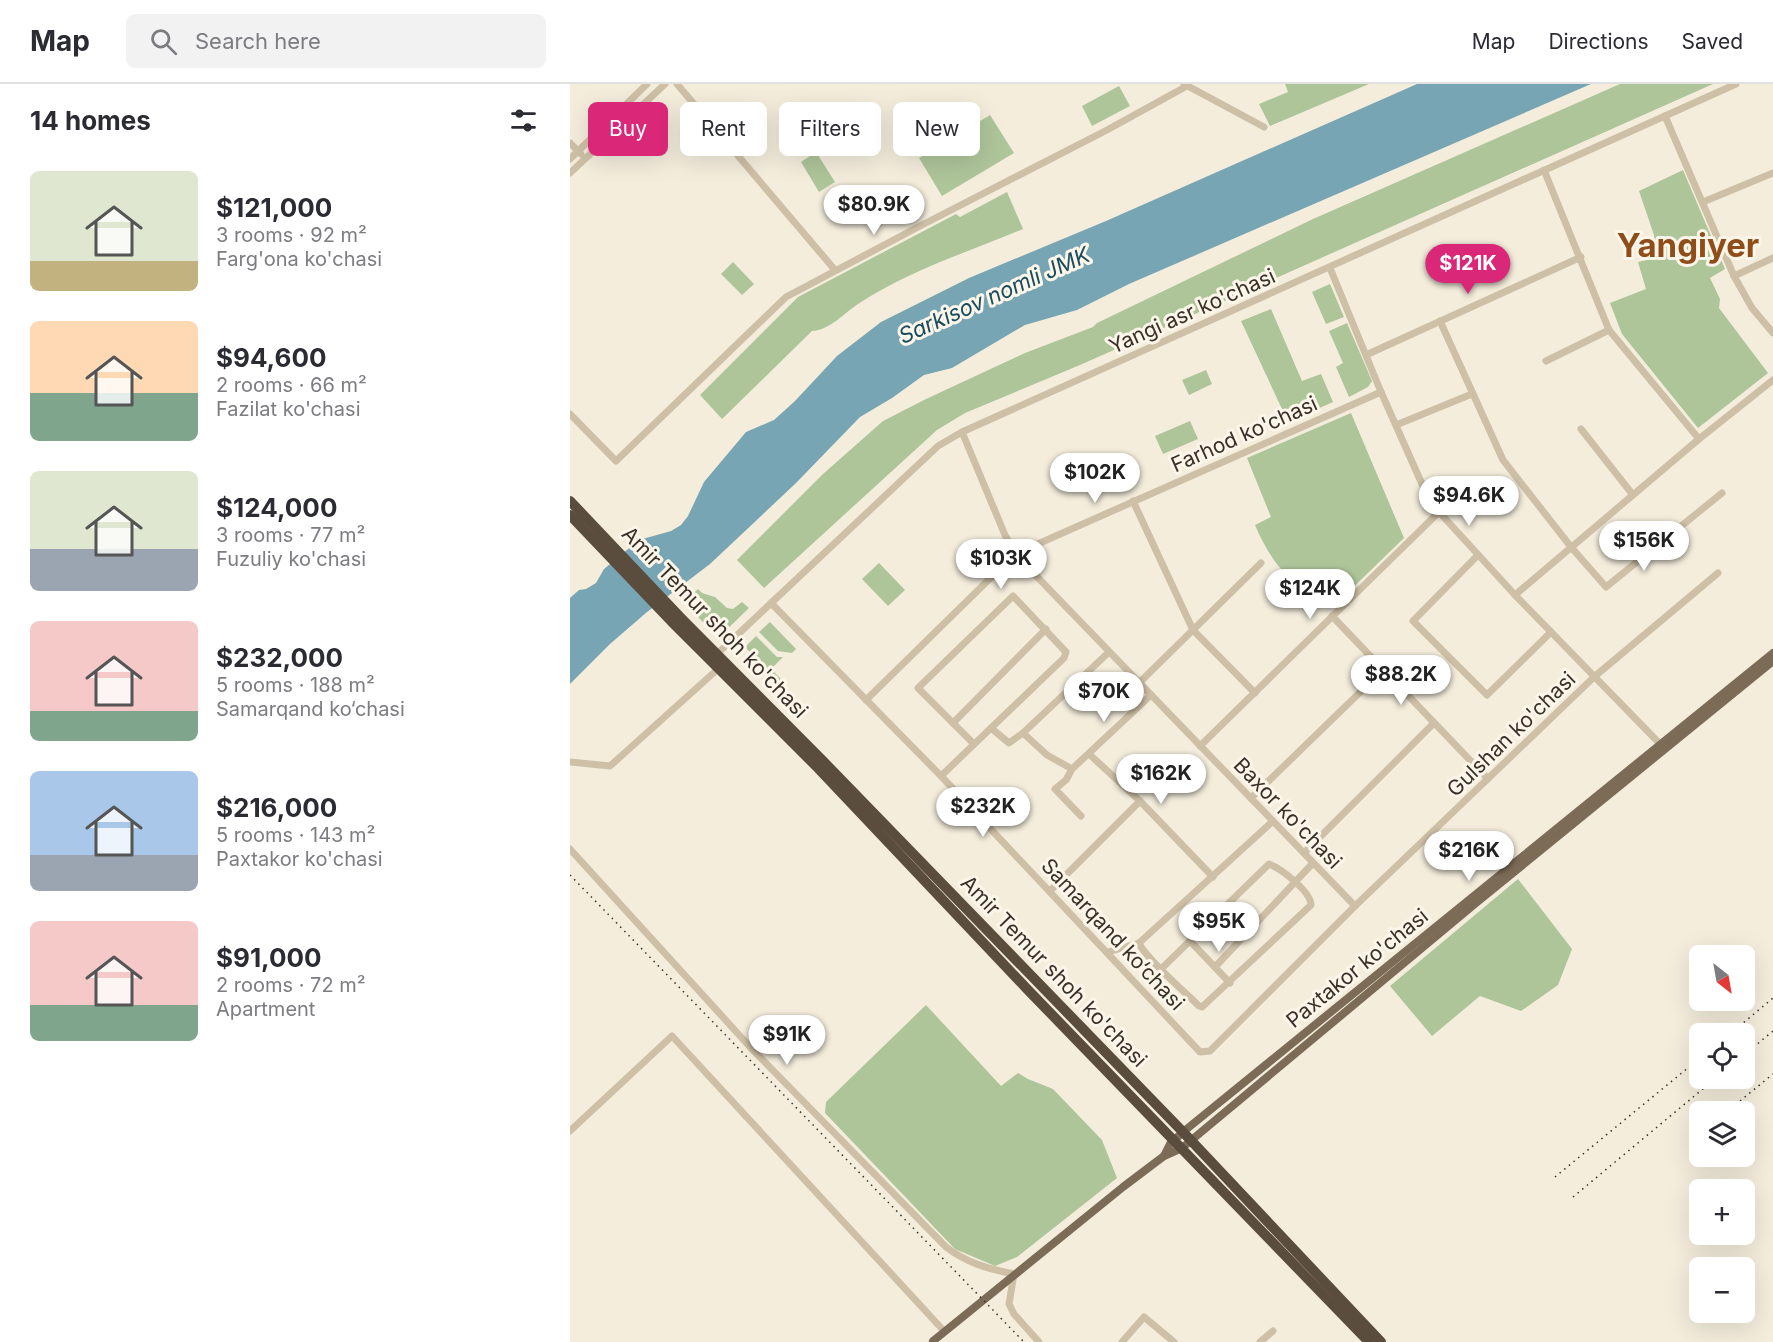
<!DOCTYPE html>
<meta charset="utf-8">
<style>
:root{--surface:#fff;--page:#f2f2f3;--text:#2b2b33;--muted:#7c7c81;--line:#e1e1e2;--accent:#db2777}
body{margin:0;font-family:Inter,sans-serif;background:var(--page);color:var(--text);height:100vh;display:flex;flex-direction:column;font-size:22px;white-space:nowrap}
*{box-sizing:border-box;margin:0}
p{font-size:20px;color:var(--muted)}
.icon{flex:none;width:33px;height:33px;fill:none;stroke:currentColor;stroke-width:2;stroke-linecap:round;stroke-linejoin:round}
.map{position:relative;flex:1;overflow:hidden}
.drawer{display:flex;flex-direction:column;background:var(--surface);width:570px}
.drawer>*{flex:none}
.hud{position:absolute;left:18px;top:18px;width:570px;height:54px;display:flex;gap:12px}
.needle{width:39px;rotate:149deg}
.fabs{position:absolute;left:1119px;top:861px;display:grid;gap:12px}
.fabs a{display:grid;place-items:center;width:66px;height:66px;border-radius:9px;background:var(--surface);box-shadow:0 6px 24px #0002;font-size:30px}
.price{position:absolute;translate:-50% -51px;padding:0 14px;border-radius:21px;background:#fff;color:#222;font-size:20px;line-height:39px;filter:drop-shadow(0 2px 3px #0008)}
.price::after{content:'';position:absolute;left:50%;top:36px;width:18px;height:14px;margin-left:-9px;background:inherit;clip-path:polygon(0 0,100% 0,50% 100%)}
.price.on{background:var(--accent);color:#fff}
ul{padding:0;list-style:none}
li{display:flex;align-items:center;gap:18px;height:150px;padding:0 30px}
li span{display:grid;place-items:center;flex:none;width:168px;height:120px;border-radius:9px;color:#555}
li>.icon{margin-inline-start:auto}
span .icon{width:72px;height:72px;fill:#fffc;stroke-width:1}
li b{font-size:26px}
h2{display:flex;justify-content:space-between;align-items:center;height:72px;padding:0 30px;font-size:26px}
.tag{padding:0 21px;border-radius:9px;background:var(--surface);box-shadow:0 6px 24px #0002;font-size:21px;line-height:54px}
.tag.on{background:var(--accent);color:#fff}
header{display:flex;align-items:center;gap:36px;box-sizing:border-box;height:84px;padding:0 30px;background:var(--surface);border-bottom:2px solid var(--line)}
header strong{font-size:28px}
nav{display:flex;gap:33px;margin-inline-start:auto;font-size:21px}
.search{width:420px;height:54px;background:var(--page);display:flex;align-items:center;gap:15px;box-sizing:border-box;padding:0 21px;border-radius:9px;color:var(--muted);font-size:22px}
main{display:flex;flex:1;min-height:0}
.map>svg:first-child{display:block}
.green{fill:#aec59a}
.water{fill:#78a5b4}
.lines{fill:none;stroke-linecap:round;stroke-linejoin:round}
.minor{stroke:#cec0a6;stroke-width:7}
.major{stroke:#7c6b57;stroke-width:8}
.highway{stroke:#5b4d3e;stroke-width:10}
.rail{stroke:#393128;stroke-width:1.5;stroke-dasharray:1.5 4.5;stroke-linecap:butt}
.labels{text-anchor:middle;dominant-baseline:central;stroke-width:6;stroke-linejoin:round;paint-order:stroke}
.street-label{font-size:21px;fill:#393128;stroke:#fbf6e9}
.water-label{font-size:22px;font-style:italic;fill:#194c5e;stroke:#fbf6e9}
.town-label{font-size:33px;font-weight:bold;fill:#8f4d19;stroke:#fbf6e9}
</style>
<header>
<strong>Map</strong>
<div class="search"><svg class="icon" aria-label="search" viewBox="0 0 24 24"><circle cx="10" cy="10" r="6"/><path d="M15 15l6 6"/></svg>Search here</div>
<nav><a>Map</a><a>Directions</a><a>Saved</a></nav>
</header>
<main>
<section class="drawer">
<h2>14 homes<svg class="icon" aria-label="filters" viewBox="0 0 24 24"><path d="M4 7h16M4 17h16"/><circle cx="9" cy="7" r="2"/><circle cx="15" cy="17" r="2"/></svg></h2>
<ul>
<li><span style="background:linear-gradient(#dfe7d0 75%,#c2b280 0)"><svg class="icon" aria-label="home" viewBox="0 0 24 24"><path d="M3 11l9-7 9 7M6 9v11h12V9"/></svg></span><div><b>$121,000</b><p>3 rooms · 92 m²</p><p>Farg'ona ko'chasi</p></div></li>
<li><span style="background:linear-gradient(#ffd9b3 60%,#7fa58c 0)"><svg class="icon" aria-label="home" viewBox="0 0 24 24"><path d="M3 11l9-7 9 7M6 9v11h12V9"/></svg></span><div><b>$94,600</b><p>2 rooms · 66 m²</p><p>Fazilat ko'chasi</p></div></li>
<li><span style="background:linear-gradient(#dfe7d0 65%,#9aa5b1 0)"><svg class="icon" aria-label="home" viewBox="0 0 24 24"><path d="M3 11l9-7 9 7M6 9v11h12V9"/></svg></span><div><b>$124,000</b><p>3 rooms · 77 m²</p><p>Fuzuliy ko'chasi</p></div></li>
<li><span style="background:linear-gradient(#f6c9c9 75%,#7fa58c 0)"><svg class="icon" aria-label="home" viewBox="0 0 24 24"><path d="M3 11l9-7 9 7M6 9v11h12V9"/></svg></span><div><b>$232,000</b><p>5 rooms · 188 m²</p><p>Samarqand ko‘chasi</p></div></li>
<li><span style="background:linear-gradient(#a9c7e8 70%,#9aa5b1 0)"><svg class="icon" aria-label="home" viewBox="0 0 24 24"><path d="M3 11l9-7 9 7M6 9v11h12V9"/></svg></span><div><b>$216,000</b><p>5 rooms · 143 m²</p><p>Paxtakor ko'chasi</p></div></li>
<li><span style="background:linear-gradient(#f6c9c9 70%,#7fa58c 0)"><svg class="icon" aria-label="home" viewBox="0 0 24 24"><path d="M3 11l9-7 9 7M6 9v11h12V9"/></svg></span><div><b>$91,000</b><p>2 rooms · 72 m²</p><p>Apartment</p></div></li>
</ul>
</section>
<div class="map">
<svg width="1203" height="1258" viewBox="0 0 1203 1258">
<rect width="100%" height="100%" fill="#f4eddc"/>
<g class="green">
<polygon points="715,0 799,0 700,42 689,20 718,8"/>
<polygon points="1050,0 1143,0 510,281 395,329 367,346 194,504 167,476 253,390 313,337 356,315 455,269 523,243 527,239 743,135"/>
<polygon points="549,2 560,22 522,42 512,22"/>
<polygon points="420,31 444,69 372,112 349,74"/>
<polygon points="246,68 265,98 249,108 231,78"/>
<polygon points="1113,86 1155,185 1140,194 1150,215 1149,224 1198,289 1128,344 1052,250 1040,219 1076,205 1068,178 1086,174 1084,151 1069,107"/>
<path d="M437,108L453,145C398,168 338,187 288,220C273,230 260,246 242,247L152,335L130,311L228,213L386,130L390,133Z"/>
<polygon points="163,178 184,200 172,211 151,190"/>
<polygon points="760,200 774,233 756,240 742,208"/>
<polygon points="701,225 732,297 751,290 763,318 718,338 671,237"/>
<polygon points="777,239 802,297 798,303 779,313 766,283 773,279 759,247"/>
<polygon points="636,286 642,300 619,311 612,296"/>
<path d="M781,329L834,454L767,519L745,506L738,513C713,490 698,472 685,441L701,433L677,374Z"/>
<polygon points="620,337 628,355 593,370 585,352"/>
<polygon points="309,479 335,506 318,522 292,495"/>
<polygon points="128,505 132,509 145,513 157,524 163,525 172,518 179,524 148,554 114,518"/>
<polygon points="200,538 226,565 222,569 208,567 189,548"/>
<polygon points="186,552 207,573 213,573 201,585 211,595 209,598 175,563"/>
<polygon points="948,795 1002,865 988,901 951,927 910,912 862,952 820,902"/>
<polygon points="356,921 431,1002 448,989 458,995 483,1005 532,1056 547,1094 447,1173 425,1182 385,1165 255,1029 256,1018"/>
</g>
<polygon class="water" points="847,0 1021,0 559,200 507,226 455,241 382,284 354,291 322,314 290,333 226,399 140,480 77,528 40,560 0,600 0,514 9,506 16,505 26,499 34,485 69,456 101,447 111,441 118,432 134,398 176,348 204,336 225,317 267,272 311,238 399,194 536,137"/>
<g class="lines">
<g class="minor">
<polyline points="107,0 265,186"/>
<polyline points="614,0 694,43"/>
<polyline points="1095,32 1164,192 1182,224 1203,249"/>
<polyline points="0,59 11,70"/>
<polyline points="0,75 77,0"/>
<polyline points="974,86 1039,246 1129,355"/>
<polyline points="0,89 95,0"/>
<polyline points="1133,118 1203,89"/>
<polyline points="760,184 811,308 860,418 945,511 1093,663"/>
<polyline points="1164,192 1203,174"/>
<polyline points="870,237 933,376 1001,463 1036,503 1152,409"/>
<polyline points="796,271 1011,173"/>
<polyline points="976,277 1039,246"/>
<polyline points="0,330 46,377 216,213 350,142 537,46 617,2"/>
<polyline points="826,341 902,310"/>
<polyline points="1011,345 1063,411"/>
<polyline points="392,348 435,451 445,470 785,822"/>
<polyline points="563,417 623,546 685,609"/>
<polyline points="908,471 843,537 917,611 981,548"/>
<polyline points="945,511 1129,355 1203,296"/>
<polyline points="201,519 371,692 630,968 640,967 785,822 1024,593 1148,489"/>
<polyline points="762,532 918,695"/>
<polyline points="147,570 368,362 392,348 1166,0"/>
<polyline points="569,599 691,479"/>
<polyline points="296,616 445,470 811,308"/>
<polyline points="383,639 476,545"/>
<polyline points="453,649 539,568"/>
<polyline points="404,660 348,604 443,512 496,568 494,574 421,644"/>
<polyline points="630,662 868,429"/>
<polyline points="519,670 570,717 643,793"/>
<polyline points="0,678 40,682 149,584"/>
<polyline points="502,685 581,611"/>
<polyline points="371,692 421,644 439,659 453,649 477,671 502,685 496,696 485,705 511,732"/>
<polyline points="681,714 813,586"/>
<path d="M0,765L181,964L376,1163C397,1179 418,1185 444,1190L439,1220L444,1230L469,1258"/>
<polyline points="734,769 864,639"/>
<polyline points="480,807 570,717"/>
<polyline points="620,857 660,899"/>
<path d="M569,859C576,875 615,908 629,922L632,923L741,821C741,808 712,785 699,780L591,885"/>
<polyline points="538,868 569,859 703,737"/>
<polyline points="645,883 743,779"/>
<polyline points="0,1047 102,952 374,1247"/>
<polyline points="552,1258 574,1233 604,1258"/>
<polyline points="690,1258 703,1247"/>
</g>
<g class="major">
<polyline points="594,1072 600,1060 613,1048 1203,569"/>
<polyline points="364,1258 363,1257 553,1103 594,1072 612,1064 906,819 1203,577"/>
</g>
<g class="highway">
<polyline points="0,417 110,533 253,677 613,1048 811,1258"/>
<polyline points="0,431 104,540 248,684 458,906 799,1258"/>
</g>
<g class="rail">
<polyline points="0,791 454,1258"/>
<polyline points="1160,950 1203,914"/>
<polyline points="1174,971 1203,947"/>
<polyline points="1170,1017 1203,990"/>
<polyline points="985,1093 1130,974"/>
<polyline points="1003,1113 1146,994"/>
</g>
</g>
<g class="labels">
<g class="street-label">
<text transform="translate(622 227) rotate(-24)">Yangi asr ko'chasi</text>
<text transform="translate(674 350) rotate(-24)">Farhod ko'chasi</text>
<text transform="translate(145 538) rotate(46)">Amir Temur shoh ko'chasi</text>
<text transform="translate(941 650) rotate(-44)">Gulshan ko'chasi</text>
<text transform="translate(718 729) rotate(46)">Baxor ko'chasi</text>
<text transform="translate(543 850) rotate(47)">Samarqand ko‘chasi</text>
<text transform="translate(787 884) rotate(-39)">Paxtakor ko'chasi</text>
<text transform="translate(484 887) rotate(46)">Amir Temur shoh ko'chasi</text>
</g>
<g class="water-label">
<text transform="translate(424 211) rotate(-24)">Sarkisov nomli JMK</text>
</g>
<g class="town-label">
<text x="1118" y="161">Yangiyer</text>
</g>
</g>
</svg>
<div class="fabs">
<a><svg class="needle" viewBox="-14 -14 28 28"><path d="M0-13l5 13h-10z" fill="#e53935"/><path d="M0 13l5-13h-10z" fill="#7c7c81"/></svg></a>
<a><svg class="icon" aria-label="locate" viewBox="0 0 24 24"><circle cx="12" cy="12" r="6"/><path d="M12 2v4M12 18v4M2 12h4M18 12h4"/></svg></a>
<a><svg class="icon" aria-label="layers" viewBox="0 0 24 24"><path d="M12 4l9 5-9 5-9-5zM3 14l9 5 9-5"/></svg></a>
<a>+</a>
<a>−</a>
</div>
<b class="price" style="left:304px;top:152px">$80.9K</b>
<b class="price on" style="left:898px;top:211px">$121K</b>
<b class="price" style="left:525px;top:420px">$102K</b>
<b class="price" style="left:899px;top:443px">$94.6K</b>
<b class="price" style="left:1074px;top:488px">$156K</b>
<b class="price" style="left:431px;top:506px">$103K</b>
<b class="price" style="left:740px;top:536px">$124K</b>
<b class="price" style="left:831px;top:622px">$88.2K</b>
<b class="price" style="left:534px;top:639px">$70K</b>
<b class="price" style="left:591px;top:721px">$162K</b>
<b class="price" style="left:413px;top:754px">$232K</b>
<b class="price" style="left:899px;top:798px">$216K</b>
<b class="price" style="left:649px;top:869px">$95K</b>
<b class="price" style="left:217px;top:982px">$91K</b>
<div class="hud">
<a class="tag on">Buy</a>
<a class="tag">Rent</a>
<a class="tag">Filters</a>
<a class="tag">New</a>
</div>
</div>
</main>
